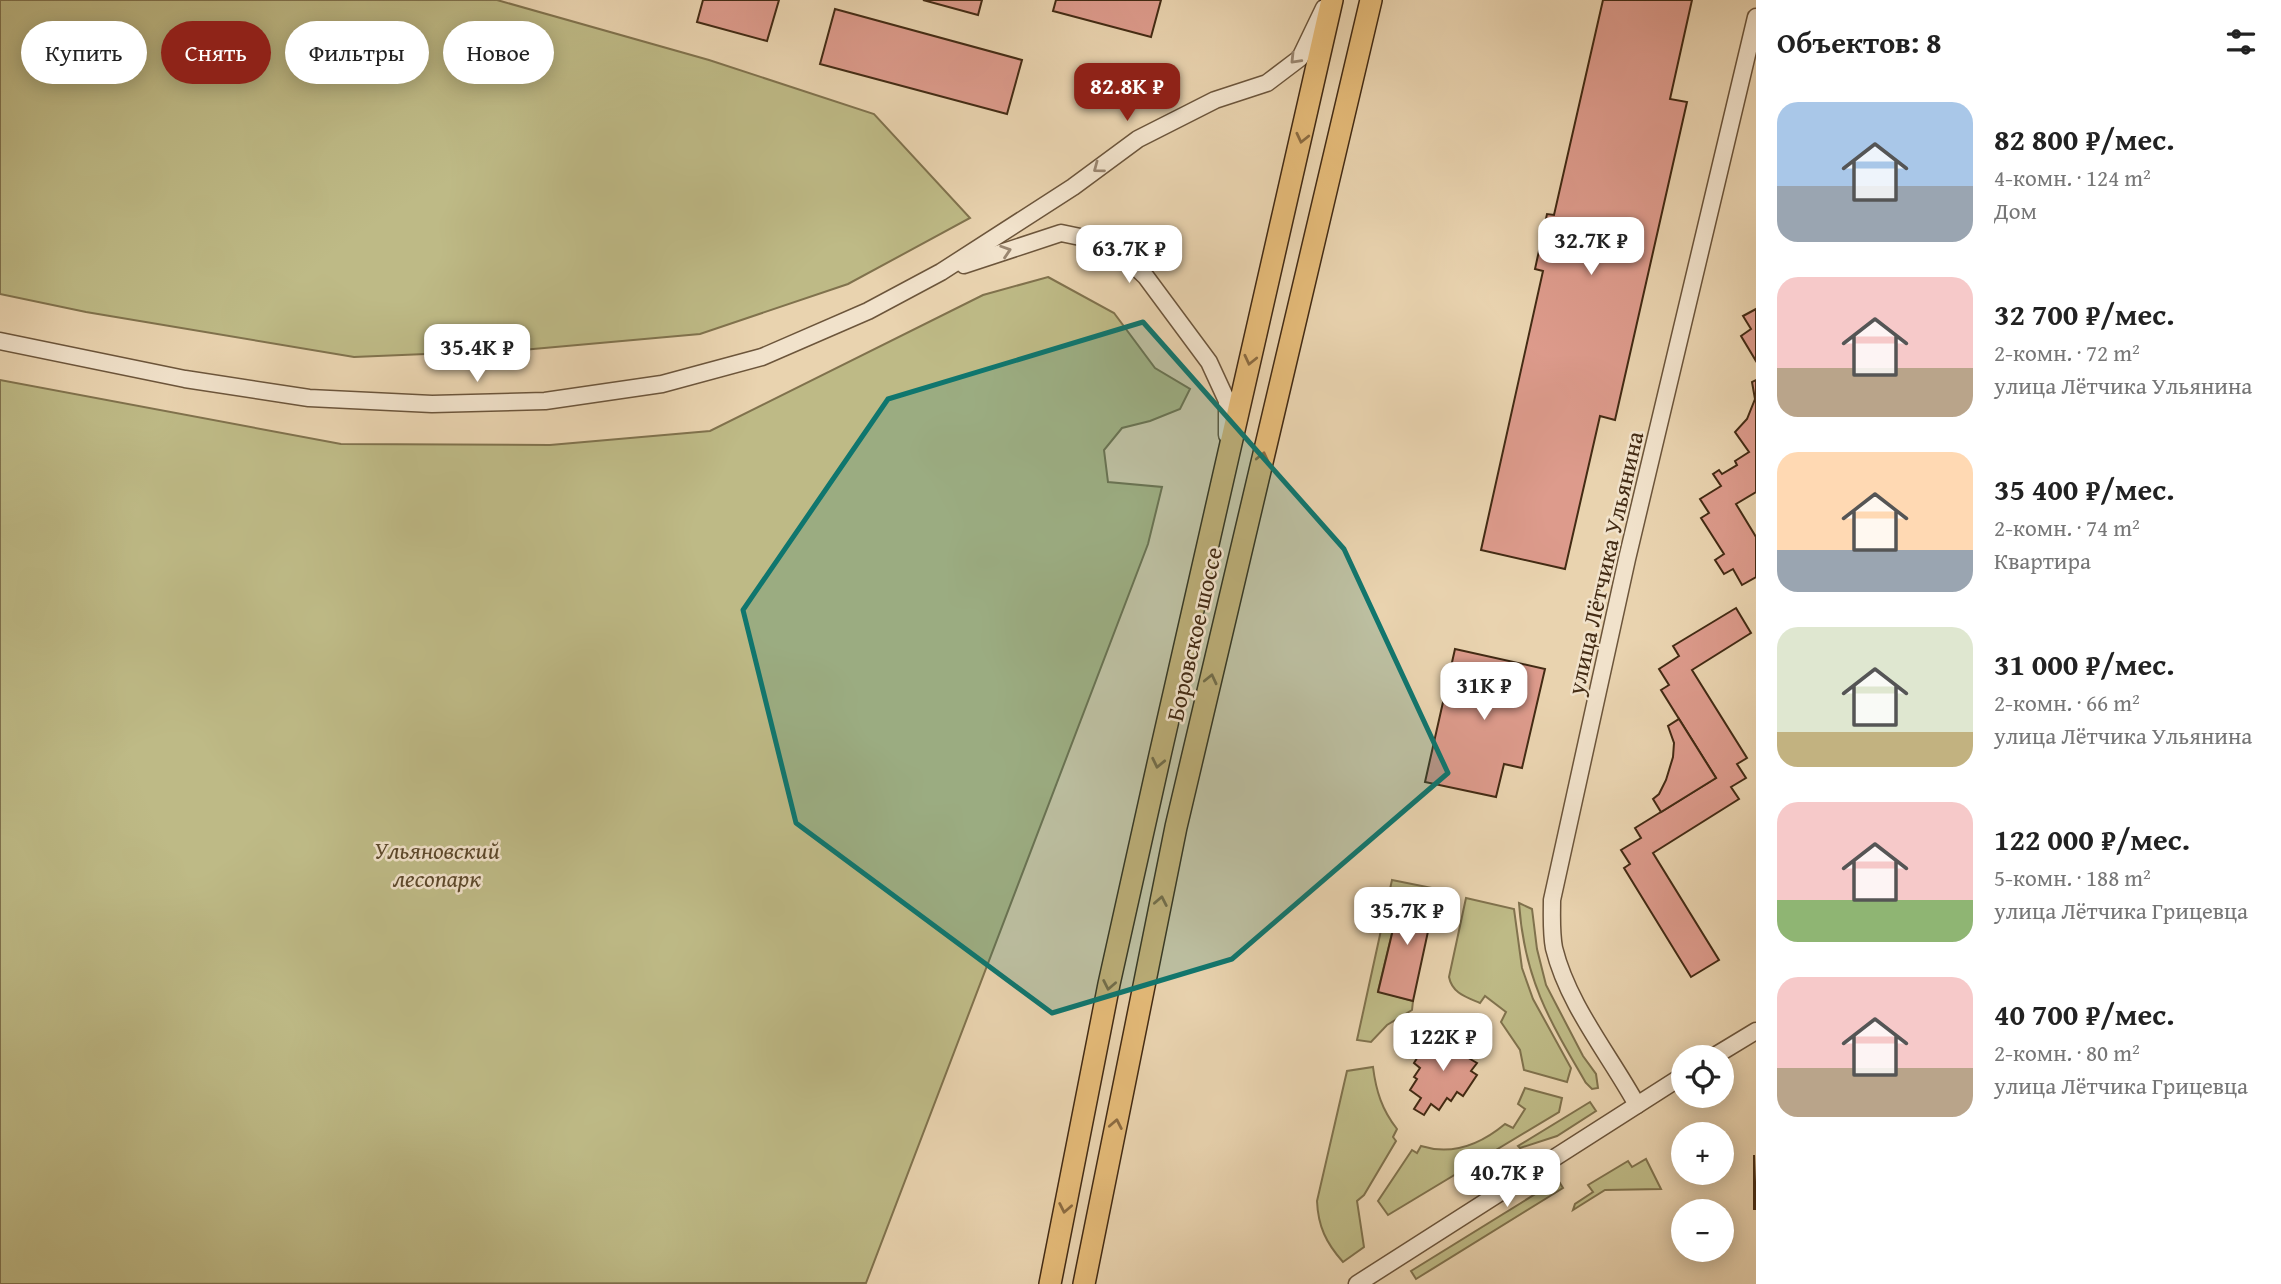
<!DOCTYPE html>
<html lang="ru">
<meta charset="utf-8">
<style>
:root{--surface:#fff;--page:#f6f6f6;--text:#222;--muted:#767676;--accent:#8f2418}
body{margin:0;font-family:"Gentium Book Plus",serif;background:var(--page);color:var(--text);height:100vh;display:flex;flex-direction:column;font-size:26px;white-space:nowrap}
*{box-sizing:border-box;margin:0}
p{font-size:23px;color:var(--muted)}
.icon{flex:none;width:38px;height:38px;fill:none;stroke:currentColor;stroke-width:2;stroke-linecap:round;stroke-linejoin:round}
.map{position:relative;flex:1;overflow:hidden}
.panel{display:flex;flex-direction:column;background:var(--surface);width:525px}
.panel>*{flex:none}
.banner{position:absolute;left:21px;top:21px;width:665px;height:63px;display:flex;gap:14px}
.controls{position:absolute;left:1671px;top:1045px;display:grid;gap:14px}
.controls a{display:grid;place-items:center;width:63px;height:63px;border-radius:50%;background:var(--surface);box-shadow:0 4px 18px #0003;font-size:35px}
.price{position:absolute;translate:-50% -60px;padding:0 16px;border-radius:14px;background:#fff;color:#222;font-size:23px;line-height:46px;filter:drop-shadow(0 2px 4px #0008)}
.price::after{content:'';position:absolute;left:50%;top:42px;width:21px;height:16px;margin-left:-10px;background:inherit;clip-path:polygon(0 0,100% 0,50% 100%)}
.price.selected{background:var(--accent);color:#fff}
ul{padding:0;list-style:none}
li{display:flex;align-items:center;gap:21px;height:175px;padding:0 21px}
li span{display:grid;place-items:center;flex:none;width:196px;height:140px;border-radius:21px;color:#555}
li>.icon{margin-inline-start:auto}
span .icon{width:84px;height:84px;fill:#fffc;stroke-width:1}
li b{font-size:30px}
h2{display:flex;justify-content:space-between;align-items:center;height:84px;padding:0 21px;font-size:30px}
.pill{padding:0 24px;border-radius:32px;background:var(--surface);box-shadow:0 4px 18px #0003;font-size:24px;line-height:63px}
.pill.selected{background:var(--accent);color:#fff}
main{display:flex;flex:1;min-height:0}
.map>svg:first-child{display:block}
.green{fill:#beba86;stroke:#80724d;stroke-width:2}
.building{fill:#dd9b8c;stroke:#432b14;stroke-width:2}
.lines{fill:none;stroke-linecap:round;stroke-linejoin:round}
.minor-casing{stroke:#6c553b;stroke-width:19}
.major-casing{stroke:#432b14;stroke-width:24}
.minor{stroke:#f1e2cb;stroke-width:16}
.major{stroke:#e4ba78;stroke-width:21}
.oneway{stroke:#9a8670}
.oneway2{stroke:#8b6b41}
.marked{fill:#0f766e;fill-opacity:0.2;stroke:#0f766e;stroke-width:5;stroke-linejoin:round}
.labels{text-anchor:middle;dominant-baseline:central;stroke-width:5;stroke-linejoin:round;paint-order:stroke}
.street-label{font-size:24px;fill:#432b14;stroke:#f1e2cb}
.park-label{font-size:24px;font-style:italic;fill:#5c482b;stroke:#f1e2cb}
</style>
<main>
<div class="map">
<svg width="1756" height="1284" viewBox="0 0 1756 1284">
<rect width="100%" height="100%" fill="#e9d3af"/>
<filter id="stains"><feTurbulence type="fractalNoise" baseFrequency=".00286" numOctaves="4"/><feColorMatrix values="0 0 0 0 .2 0 0 0 0 .09 0 0 0 0 .02 0 0 0 .5 -.17"/></filter>
<radialGradient id="worn" r=".72"><stop offset=".6" stop-color="#630" stop-opacity="0"/><stop offset="1" stop-color="#630" stop-opacity=".3"/></radialGradient>
<g class="green">
<polygon points="0,0 497,0 709,60 874,114 970,218 848,284 700,334 522,350 354,357 86,312 0,294"/>
<polygon points="1048,277 1114,313 1155,368 1190,389 1180,409 1150,421 1122,428 1104,450 1108,482 1162,487 1148,544 866,1283 0,1284 0,380 341,444 550,445 710,431 983,295"/>
<polygon points="1392,880 1447,891 1445,901 1402,892 1378,991 1413,1001 1412,1010 1387,1025 1371,1042 1357,1040"/>
<path d="M1466,898L1514,909L1522,968L1533,999L1571,1068L1567,1082L1524,1070L1520,1050L1501,1022L1506,1012L1485,996L1480,1003C1466,997 1452,993 1449,977Z"/>
<path d="M1519,903L1532,909L1537,949L1546,985L1583,1056L1596,1074L1598,1088L1592,1089L1586,1083C1549,1020 1524,978 1519,903Z"/>
<path d="M1373,1067C1376,1091 1382,1110 1397,1129L1393,1137L1396,1141L1364,1195L1357,1201L1364,1247L1343,1262C1326,1243 1318,1226 1317,1201L1347,1071Z"/>
<path d="M1525,1088L1562,1098L1559,1112L1388,1215L1378,1201L1412,1150L1417,1153L1421,1146C1453,1156 1481,1144 1505,1124L1513,1128L1525,1109L1518,1104Z"/>
<polygon points="1590,1102 1596,1111 1557,1136 1520,1148 1518,1146"/>
<polygon points="1646,1159 1661,1189 1605,1190 1573,1210 1575,1204 1593,1192 1588,1185 1628,1161 1632,1167"/>
<polygon points="1558,1180 1563,1188 1416,1279 1411,1271"/>
</g>
<g class="building">
<polygon points="703,0 779,0 767,41 697,22"/>
<polygon points="923,0 982,0 978,15"/>
<polygon points="1056,0 1161,0 1151,37 1053,11"/>
<polygon points="1603,0 1692,0 1670,99 1687,102 1615,420 1600,416 1565,569 1481,550 1543,271 1535,269 1547,214 1554,215"/>
<polygon points="835,9 1022,60 1007,114 820,64"/>
<polygon points="1756,309 1756,361 1741,336 1751,329 1743,316"/>
<polygon points="1756,380 1756,492 1736,504 1756,537 1756,577 1742,585 1733,569 1724,574 1715,560 1724,554 1701,518 1709,513 1700,499 1721,486 1713,474 1719,470 1722,474 1737,465 1735,461 1749,452 1735,432 1747,419 1755,399 1752,382"/>
<polygon points="1736,608 1751,633 1692,670 1747,758 1737,764 1746,778 1731,787 1739,799 1653,853 1719,960 1691,977 1624,868 1630,864 1621,850 1641,838 1635,828 1716,778 1661,690 1669,685 1659,669 1679,656 1673,646"/>
<polygon points="1455,649 1545,669 1522,768 1504,764 1496,797 1425,782"/>
<polygon points="1679,719 1716,778 1661,812 1653,799 1659,794 1666,780 1673,757 1674,743 1668,726"/>
<polygon points="1402,892 1435,899 1413,1001 1378,992"/>
<polygon points="1456,1037 1463,1038 1468,1043 1469,1050 1465,1056 1477,1063 1471,1071 1477,1075 1463,1096 1457,1092 1451,1101 1447,1098 1439,1110 1431,1104 1424,1115 1414,1109 1421,1098 1410,1090 1417,1079 1414,1077 1420,1068 1414,1063 1427,1042 1434,1047 1439,1039 1449,1045"/>
<polygon points="1754,1155 1756,1209 1754,1209"/>
</g>
<g class="lines">
<defs>
<g id="minor">
<polyline points="964,265 1061,233 1085,238 1123,255 1146,277 1209,362 1227,401 1227,435"/>
<polyline points="0,341 185,379 309,398 432,404 545,401 662,384 762,357 868,311 941,272 1073,187 1138,139 1215,100 1267,83 1300,58 1324,8"/>
<polyline points="1713,1057 1756,1031"/>
<path d="M1637,1105C1609,1054 1568,1005 1554,948C1551,932 1552,916 1552,900L1627,559L1756,17"/>
<polyline points="1357,1284 1684,1075"/>
</g>
<g id="major">
<polyline points="1050,1284 1109,984 1160,755 1332,0"/>
<polyline points="1084,1284 1176,827 1371,0"/>
</g>
</defs>
<use href="#minor" class="minor-casing"/>
<use href="#major" class="major-casing"/>
<use href="#minor" class="minor"/>
<use href="#major" class="major"/>
</g>
<defs><path id="oneway-chevron" d="M-2-3.5L2.5 0L-2 3.5" fill="none" stroke-width="1.6" stroke-linecap="round" stroke-linejoin="round" transform="scale(1.75)"/></defs>
<g class="oneway">
<use href="#oneway-chevron" transform="translate(1295 59) rotate(134)"/>
<use href="#oneway-chevron" transform="translate(1098 168) rotate(143)"/>
<use href="#oneway-chevron" transform="translate(1006 251) rotate(-18)"/>
</g>
<g class="oneway2">
<use href="#oneway-chevron" transform="translate(1302 138) rotate(103)"/>
<use href="#oneway-chevron" transform="translate(1250 360) rotate(103)"/>
<use href="#oneway-chevron" transform="translate(1263 457) rotate(-77)"/>
<use href="#oneway-chevron" transform="translate(1211 679) rotate(-77)"/>
<use href="#oneway-chevron" transform="translate(1158 763) rotate(102)"/>
<use href="#oneway-chevron" transform="translate(1161 901) rotate(-79)"/>
<use href="#oneway-chevron" transform="translate(1109 985) rotate(101)"/>
<use href="#oneway-chevron" transform="translate(1116 1124) rotate(-79)"/>
<use href="#oneway-chevron" transform="translate(1065 1208) rotate(101)"/>
</g>
<path class="marked" d="M1143,322L1344,549L1448,773L1232,959L1052,1013L796,823L743,610L888,399Z"/>
<g class="labels">
<g class="street-label">
<text transform="translate(1605 563) rotate(-77)">улица Лётчика Ульянина</text>
<text transform="translate(1194 634) rotate(-77)">Боровское шоссе</text>
</g>
<g class="park-label">
<text x="437" y="850">Ульяновский<tspan x="437" dy="28">лесопарк</tspan></text>
</g>
</g>
<rect width="100%" height="100%" filter="url(#stains)"/>
<rect width="100%" height="100%" fill="url(#worn)"/>
</svg>
<div class="controls">
<a><svg class="icon" aria-label="locate" viewBox="0 0 24 24"><circle cx="12" cy="12" r="6"/><path d="M12 2v4M12 18v4M2 12h4M18 12h4"/></svg></a>
<a>+</a>
<a>−</a>
</div>
<b class="price selected" style="left:1127px;top:123px">82.8K ₽</b>
<b class="price" style="left:1591px;top:277px">32.7K ₽</b>
<b class="price" style="left:1129px;top:285px">63.7K ₽</b>
<b class="price" style="left:477px;top:384px">35.4K ₽</b>
<b class="price" style="left:1484px;top:722px">31K ₽</b>
<b class="price" style="left:1407px;top:947px">35.7K ₽</b>
<b class="price" style="left:1443px;top:1073px">122K ₽</b>
<b class="price" style="left:1507px;top:1209px">40.7K ₽</b>
<div class="banner">
<a class="pill">Купить</a>
<a class="pill selected">Снять</a>
<a class="pill">Фильтры</a>
<a class="pill">Новое</a>
</div>
</div>
<section class="panel">
<h2>Объектов: 8<svg class="icon" aria-label="filters" viewBox="0 0 24 24"><path d="M4 7h16M4 17h16"/><circle cx="9" cy="7" r="2"/><circle cx="15" cy="17" r="2"/></svg></h2>
<ul>
<li><span style="background:linear-gradient(#a9c7e8 60%,#9aa5b1 0)"><svg class="icon" aria-label="home" viewBox="0 0 24 24"><path d="M3 11l9-7 9 7M6 9v11h12V9"/></svg></span><div><b>82 800 ₽/мес.</b><p>4-комн. · 124 m²</p><p>Дом</p></div></li>
<li><span style="background:linear-gradient(#f6c9c9 65%,#b9a48a 0)"><svg class="icon" aria-label="home" viewBox="0 0 24 24"><path d="M3 11l9-7 9 7M6 9v11h12V9"/></svg></span><div><b>32 700 ₽/мес.</b><p>2-комн. · 72 m²</p><p>улица Лётчика Ульянина</p></div></li>
<li><span style="background:linear-gradient(#ffd9b3 70%,#9aa5b1 0)"><svg class="icon" aria-label="home" viewBox="0 0 24 24"><path d="M3 11l9-7 9 7M6 9v11h12V9"/></svg></span><div><b>35 400 ₽/мес.</b><p>2-комн. · 74 m²</p><p>Квартира</p></div></li>
<li><span style="background:linear-gradient(#dfe7d0 75%,#c2b280 0)"><svg class="icon" aria-label="home" viewBox="0 0 24 24"><path d="M3 11l9-7 9 7M6 9v11h12V9"/></svg></span><div><b>31 000 ₽/мес.</b><p>2-комн. · 66 m²</p><p>улица Лётчика Ульянина</p></div></li>
<li><span style="background:linear-gradient(#f6c9c9 70%,#8fb573 0)"><svg class="icon" aria-label="home" viewBox="0 0 24 24"><path d="M3 11l9-7 9 7M6 9v11h12V9"/></svg></span><div><b>122 000 ₽/мес.</b><p>5-комн. · 188 m²</p><p>улица Лётчика Грицевца</p></div></li>
<li><span style="background:linear-gradient(#f6c9c9 65%,#b9a48a 0)"><svg class="icon" aria-label="home" viewBox="0 0 24 24"><path d="M3 11l9-7 9 7M6 9v11h12V9"/></svg></span><div><b>40 700 ₽/мес.</b><p>2-комн. · 80 m²</p><p>улица Лётчика Грицевца</p></div></li>
</ul>
</section>
</main>
